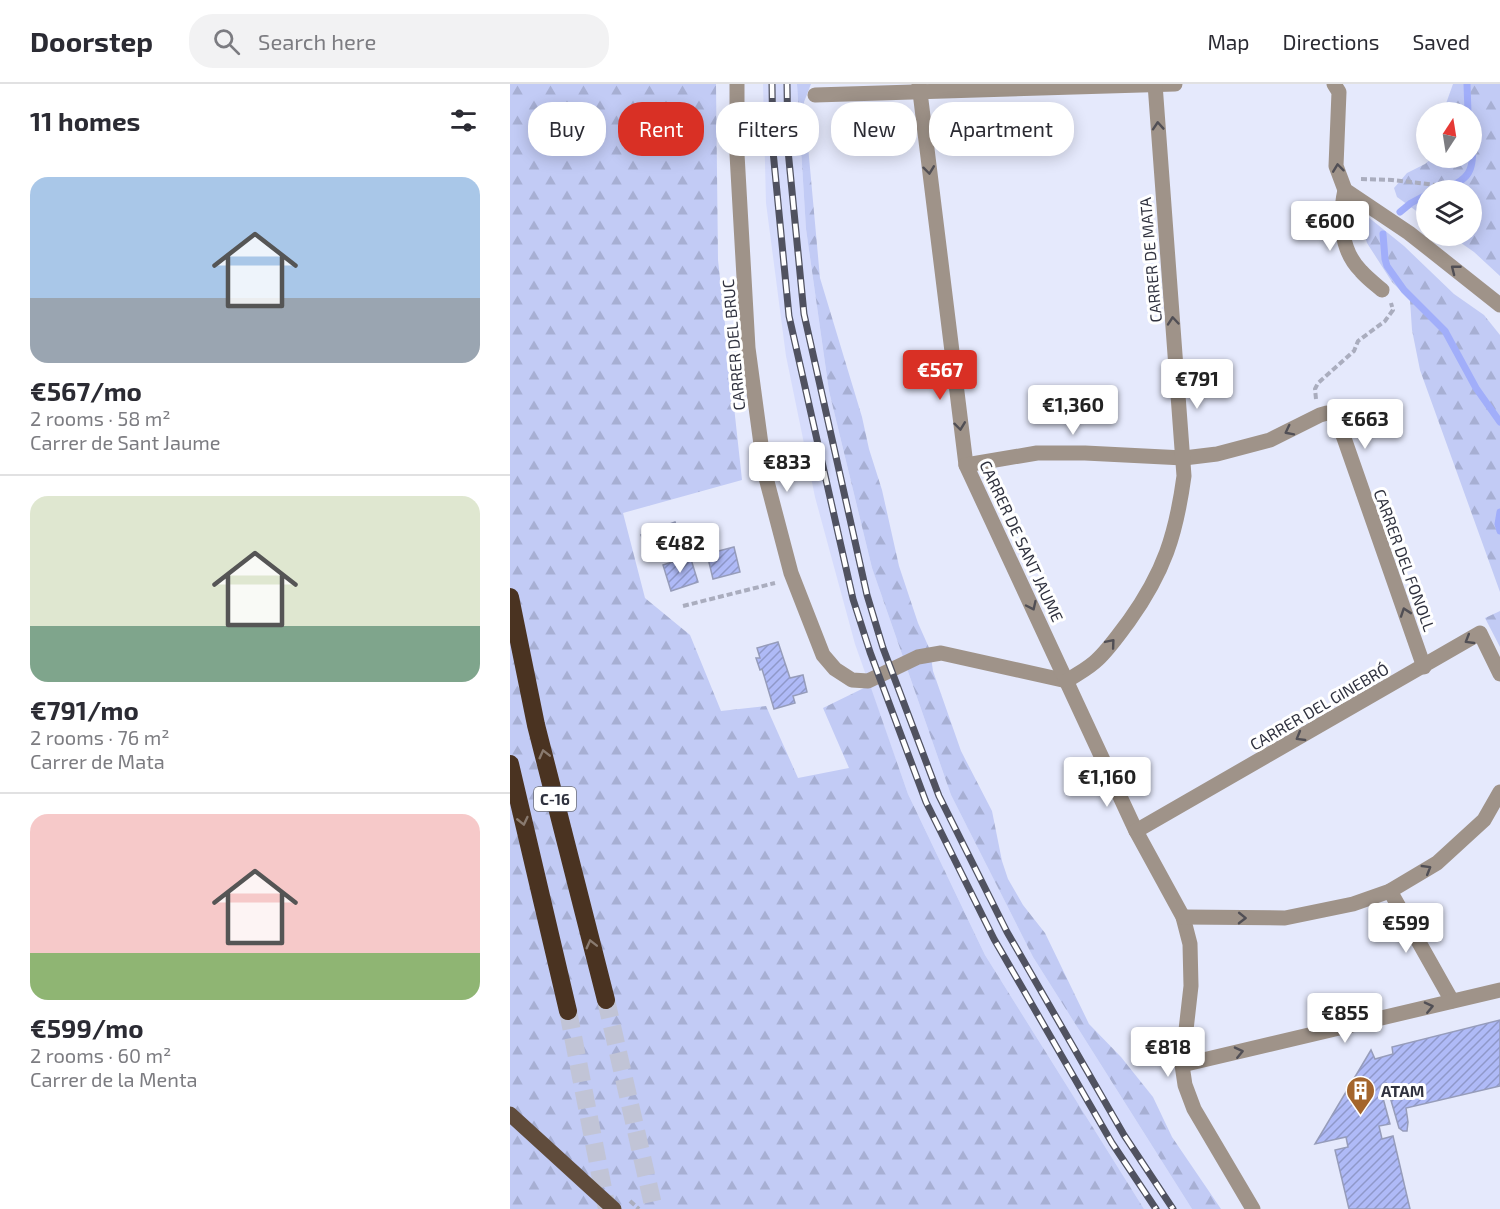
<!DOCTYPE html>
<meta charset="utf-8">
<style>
:root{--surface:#fff;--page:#f2f2f3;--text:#2b2b33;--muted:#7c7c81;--line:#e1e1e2;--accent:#d93025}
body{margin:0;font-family:"Exo 2",sans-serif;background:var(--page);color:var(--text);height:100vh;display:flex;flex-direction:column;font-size:22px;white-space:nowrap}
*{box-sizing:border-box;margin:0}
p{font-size:20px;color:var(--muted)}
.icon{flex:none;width:33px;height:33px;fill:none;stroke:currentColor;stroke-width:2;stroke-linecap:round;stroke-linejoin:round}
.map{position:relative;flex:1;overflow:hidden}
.side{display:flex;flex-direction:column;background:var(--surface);width:510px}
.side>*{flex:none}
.top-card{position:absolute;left:18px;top:18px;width:570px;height:54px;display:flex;gap:12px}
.needle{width:39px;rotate:12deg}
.controls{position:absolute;left:906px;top:18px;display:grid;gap:12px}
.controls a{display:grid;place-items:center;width:66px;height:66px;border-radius:50%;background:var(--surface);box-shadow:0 3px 15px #0003;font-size:30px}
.price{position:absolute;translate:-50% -51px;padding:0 14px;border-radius:6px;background:#fff;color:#222;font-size:20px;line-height:39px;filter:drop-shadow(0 2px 3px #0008)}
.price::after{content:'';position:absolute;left:50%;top:36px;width:18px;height:14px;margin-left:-9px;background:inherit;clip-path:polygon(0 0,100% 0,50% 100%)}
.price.active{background:var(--accent);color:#fff}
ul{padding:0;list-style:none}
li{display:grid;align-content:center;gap:12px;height:318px;padding:0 30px}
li+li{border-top:2px solid var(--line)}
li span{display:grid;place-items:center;height:186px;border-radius:18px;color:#555}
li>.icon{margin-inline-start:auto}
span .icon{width:108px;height:108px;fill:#fffc;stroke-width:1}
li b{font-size:26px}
h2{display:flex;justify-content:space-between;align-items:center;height:72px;padding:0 30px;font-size:26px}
.tag{padding:0 21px;border-radius:24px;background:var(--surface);box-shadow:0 3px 15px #0003;font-size:21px;line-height:54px}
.tag.active{background:var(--accent);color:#fff}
header{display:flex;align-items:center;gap:36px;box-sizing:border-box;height:84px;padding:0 30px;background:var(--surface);border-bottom:2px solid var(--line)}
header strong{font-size:28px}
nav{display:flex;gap:33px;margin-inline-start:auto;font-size:21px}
.search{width:420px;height:54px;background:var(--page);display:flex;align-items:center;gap:15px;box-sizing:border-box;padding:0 21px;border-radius:24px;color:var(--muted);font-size:22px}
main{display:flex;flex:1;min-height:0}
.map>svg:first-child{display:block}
.built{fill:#d6dcfc}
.forest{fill:url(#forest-firs)}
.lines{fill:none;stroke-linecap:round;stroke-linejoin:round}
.stream{stroke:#a1aefa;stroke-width:7}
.building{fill:url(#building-hatch);stroke:#969cba;stroke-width:1.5}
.highway-tunnel{stroke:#c1c4d6;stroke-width:18;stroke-dasharray:18 9;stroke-linecap:butt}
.path{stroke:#aaadbe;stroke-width:4;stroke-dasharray:6 3;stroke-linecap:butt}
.minor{stroke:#9f9389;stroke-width:15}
.major{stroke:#604c3c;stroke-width:15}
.highway{stroke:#4a3321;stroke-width:18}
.rail-casing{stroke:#505260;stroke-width:7}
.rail{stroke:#fff;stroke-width:4.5;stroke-dasharray:14;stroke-linecap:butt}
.oneway{stroke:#514f55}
.oneway2{stroke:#897a6f}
.labels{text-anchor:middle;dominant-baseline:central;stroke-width:6;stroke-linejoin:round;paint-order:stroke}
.shield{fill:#fff;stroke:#6e7079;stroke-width:1.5}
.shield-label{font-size:15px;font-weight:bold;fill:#30323f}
.street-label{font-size:16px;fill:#30323f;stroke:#fff}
.poi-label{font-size:16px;font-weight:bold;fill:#30323f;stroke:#fff;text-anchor:start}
</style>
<header>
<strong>Doorstep</strong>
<div class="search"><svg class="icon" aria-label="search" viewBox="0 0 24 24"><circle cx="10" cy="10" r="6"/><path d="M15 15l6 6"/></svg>Search here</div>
<nav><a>Map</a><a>Directions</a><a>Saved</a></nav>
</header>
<main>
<section class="side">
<h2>11 homes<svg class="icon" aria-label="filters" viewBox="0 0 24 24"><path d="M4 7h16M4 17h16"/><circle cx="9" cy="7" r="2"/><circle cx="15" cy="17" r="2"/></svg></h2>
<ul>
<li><span style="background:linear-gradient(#a9c7e8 65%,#9aa5b1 0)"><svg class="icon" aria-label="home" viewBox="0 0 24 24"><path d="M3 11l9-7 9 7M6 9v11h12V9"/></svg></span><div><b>€567/mo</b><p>2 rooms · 58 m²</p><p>Carrer de Sant Jaume</p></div></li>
<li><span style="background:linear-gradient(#dfe7d0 70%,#7fa58c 0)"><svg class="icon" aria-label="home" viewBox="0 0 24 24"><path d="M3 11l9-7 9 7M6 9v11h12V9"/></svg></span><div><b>€791/mo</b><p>2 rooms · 76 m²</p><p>Carrer de Mata</p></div></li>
<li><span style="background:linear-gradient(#f6c9c9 75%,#8fb573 0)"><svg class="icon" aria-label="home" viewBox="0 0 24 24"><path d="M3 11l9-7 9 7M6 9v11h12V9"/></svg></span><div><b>€599/mo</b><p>2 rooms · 60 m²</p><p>Carrer de la Menta</p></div></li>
</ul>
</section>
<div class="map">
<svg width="990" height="1125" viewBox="0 0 990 1125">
<defs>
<pattern id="forest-firs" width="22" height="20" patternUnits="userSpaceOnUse" patternTransform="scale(1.5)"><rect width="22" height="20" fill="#c2cbf5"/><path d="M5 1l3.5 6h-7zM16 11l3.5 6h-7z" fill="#a7afd3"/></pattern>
<pattern id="building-hatch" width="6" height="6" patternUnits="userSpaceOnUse" patternTransform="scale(1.5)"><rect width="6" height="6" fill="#afbaf7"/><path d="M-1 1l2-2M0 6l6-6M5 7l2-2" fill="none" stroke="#8f98c9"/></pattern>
</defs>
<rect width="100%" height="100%" fill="#e5e9fc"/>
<polygon class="built" points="253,0 287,0 296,145 319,307 362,484 441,711 523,873 682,1125 634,1125 475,871 398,710 345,560 305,413 276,272 256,119"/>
<g class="forest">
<polygon points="0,0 206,0 208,176 232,396 113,429 135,514 180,551 211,627 256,622 288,694 339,684 313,624 360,601 398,710 475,871 634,1125 0,1125"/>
<polygon points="287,0 301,0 294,18 310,194 352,333 359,365 372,406 389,482 408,539 420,566 423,587 451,667 482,727 492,777 498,795 513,821 535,849 579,940 611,973 643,1013 662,1053 711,1125 682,1125 523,873 441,711 362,484 319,307 296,145"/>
<polygon points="943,0 990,0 990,192 964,168 941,152 962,152 962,106 916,106 916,134 887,113 884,104 897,89 915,80 922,74 962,74 962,28 933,28"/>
<polygon points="847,124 894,162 944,210 974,231 990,251 990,508 910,286 902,246 900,216 882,198 857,159"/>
<polygon points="990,527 990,563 975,534"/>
</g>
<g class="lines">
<g class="stream">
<polyline points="957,0 958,28"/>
<path d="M930,106C960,97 965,86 962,56"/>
<polyline points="890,128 901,119 916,111"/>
<polyline points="873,150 875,175 877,182 894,206 935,247 966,304 990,338"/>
<polyline points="990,428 988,440 990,447"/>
</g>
</g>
<g class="building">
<polygon points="165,438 168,446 176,442 182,458 140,474 131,451"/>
<polygon points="224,463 230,488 203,495 197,470"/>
<polygon points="180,472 188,498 161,507 153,481"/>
<polygon points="268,558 280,594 293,591 297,608 283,612 285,619 264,625 252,585 250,586 246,574 250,574 247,564"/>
<polygon points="990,936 990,1002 896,1024 898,1038 897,1047 893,1047 889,1044 876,999 870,1003 880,1040 869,1042 872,1055 883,1052 900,1125 839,1125 825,1066 838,1063 836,1053 805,1060 861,966 865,975 883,970 882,963"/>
</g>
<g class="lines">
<g class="highway-tunnel">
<polyline points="96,916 144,1125"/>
<polyline points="58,927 97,1125"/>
</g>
<g class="path">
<polyline points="851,95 882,96 926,101"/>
<polyline points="806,315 805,305 808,299 844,267 848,257 875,237 883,226 881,219"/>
<polyline points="173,522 265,499"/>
<polyline points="120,1117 129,1125"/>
</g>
<g class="minor">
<polyline points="227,0 227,70 238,264 255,390 281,489 313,571 325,585 342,596 358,597 408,573 431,569 557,597"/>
<polyline points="409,0 456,381 626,747 673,833 680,860 681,902 672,981 675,1001 684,1025 743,1125"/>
<polyline points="824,0 829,8 826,82 835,106 899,149 990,221"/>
<polyline points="305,11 665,0"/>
<path d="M835,106C829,133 830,166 851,187C857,194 865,200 872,206"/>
<polyline points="456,381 527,369 575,369 674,374 707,370 760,356 810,331 817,329 826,333 834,354 914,583"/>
<path d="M557,597C567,590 579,584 587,576C599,565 609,550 619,537C654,488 666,451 674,392L645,0"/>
<polyline points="626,747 970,549 990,590"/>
<polyline points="880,807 942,917"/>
<polyline points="673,833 775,834 843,820 880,807 927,779 974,736 990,708"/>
<polyline points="672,981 990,906"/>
</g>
<polyline class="major" points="0,1030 104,1125"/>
<g class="highway">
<polyline points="0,513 26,641 96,916"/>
<polyline points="0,680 58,927"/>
</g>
<defs>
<g id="rail">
<polyline points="262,0 263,67 279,232 343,515 360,568 416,718 484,855 602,1059 646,1125"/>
<polyline points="277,0 278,66 294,230 357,511 373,564 429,712 497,848 614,1051 663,1125"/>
</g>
</defs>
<use href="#rail" class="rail-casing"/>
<use href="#rail" class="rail"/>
</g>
<defs><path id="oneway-chevron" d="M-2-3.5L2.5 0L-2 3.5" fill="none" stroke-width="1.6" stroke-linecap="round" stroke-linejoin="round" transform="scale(1.5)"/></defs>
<g class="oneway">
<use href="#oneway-chevron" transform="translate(648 42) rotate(-94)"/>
<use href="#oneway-chevron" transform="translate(828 84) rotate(-97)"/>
<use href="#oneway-chevron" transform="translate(419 86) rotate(83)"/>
<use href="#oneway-chevron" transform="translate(945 185) rotate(-142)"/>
<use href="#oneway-chevron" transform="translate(663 237) rotate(-95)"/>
<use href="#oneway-chevron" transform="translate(450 342) rotate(83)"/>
<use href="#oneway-chevron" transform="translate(779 347) rotate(153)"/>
<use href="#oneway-chevron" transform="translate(522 522) rotate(65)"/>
<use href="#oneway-chevron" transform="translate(895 528) rotate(-109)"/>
<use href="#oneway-chevron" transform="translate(959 556) rotate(149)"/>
<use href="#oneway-chevron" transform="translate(601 559) rotate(-50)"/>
<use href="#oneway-chevron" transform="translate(790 653) rotate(150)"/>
<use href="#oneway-chevron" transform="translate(917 785) rotate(-31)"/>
<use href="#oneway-chevron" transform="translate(732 834) rotate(1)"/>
<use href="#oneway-chevron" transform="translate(919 923) rotate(-13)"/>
<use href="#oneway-chevron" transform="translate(729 968) rotate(-13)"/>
</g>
<g class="oneway2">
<use href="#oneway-chevron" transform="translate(34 670) rotate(-104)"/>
<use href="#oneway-chevron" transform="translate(13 737) rotate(77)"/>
<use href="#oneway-chevron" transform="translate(81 860) rotate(-104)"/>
</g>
<defs>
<symbol id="building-pin" viewBox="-11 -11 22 30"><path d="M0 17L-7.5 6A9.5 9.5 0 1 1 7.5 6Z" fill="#a4652c" stroke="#fff"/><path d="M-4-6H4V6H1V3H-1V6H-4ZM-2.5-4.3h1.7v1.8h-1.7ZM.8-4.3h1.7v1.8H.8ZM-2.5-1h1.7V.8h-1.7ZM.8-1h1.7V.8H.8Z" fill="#fff"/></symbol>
</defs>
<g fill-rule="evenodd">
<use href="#building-pin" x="834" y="990" width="33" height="45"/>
</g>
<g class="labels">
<rect class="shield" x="24" y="703" width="42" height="24" rx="4.5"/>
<g class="shield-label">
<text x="45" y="715">C-16</text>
</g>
<g class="street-label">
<text transform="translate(640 176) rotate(-95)">CARRER DE MATA</text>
<text transform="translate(223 261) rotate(-95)">CARRER DEL BRUC</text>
<text transform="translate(512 457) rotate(65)">CARRER DE SANT JAUME</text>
<text transform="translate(895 476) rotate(70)">CARRER DEL FONOLL</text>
<text transform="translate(809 622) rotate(-30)">CARRER DEL GINEBRÓ</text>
</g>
<g class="poi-label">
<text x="871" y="1006">ATAM</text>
</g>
</g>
</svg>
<div class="controls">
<a><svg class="needle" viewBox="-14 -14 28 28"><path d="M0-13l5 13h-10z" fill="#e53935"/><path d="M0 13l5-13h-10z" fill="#7c7c81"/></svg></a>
<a><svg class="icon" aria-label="layers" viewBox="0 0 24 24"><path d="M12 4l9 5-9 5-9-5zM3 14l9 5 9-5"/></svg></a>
</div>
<b class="price" style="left:820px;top:168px">€600</b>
<b class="price active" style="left:430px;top:317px">€567</b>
<b class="price" style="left:687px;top:326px">€791</b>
<b class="price" style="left:563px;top:352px">€1,360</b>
<b class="price" style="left:855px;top:366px">€663</b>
<b class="price" style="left:277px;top:409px">€833</b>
<b class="price" style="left:170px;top:490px">€482</b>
<b class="price" style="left:597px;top:724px">€1,160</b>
<b class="price" style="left:896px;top:870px">€599</b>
<b class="price" style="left:835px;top:960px">€855</b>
<b class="price" style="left:658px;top:994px">€818</b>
<div class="top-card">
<a class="tag">Buy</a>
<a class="tag active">Rent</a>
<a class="tag">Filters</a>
<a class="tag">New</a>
<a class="tag">Apartment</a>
</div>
</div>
</main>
